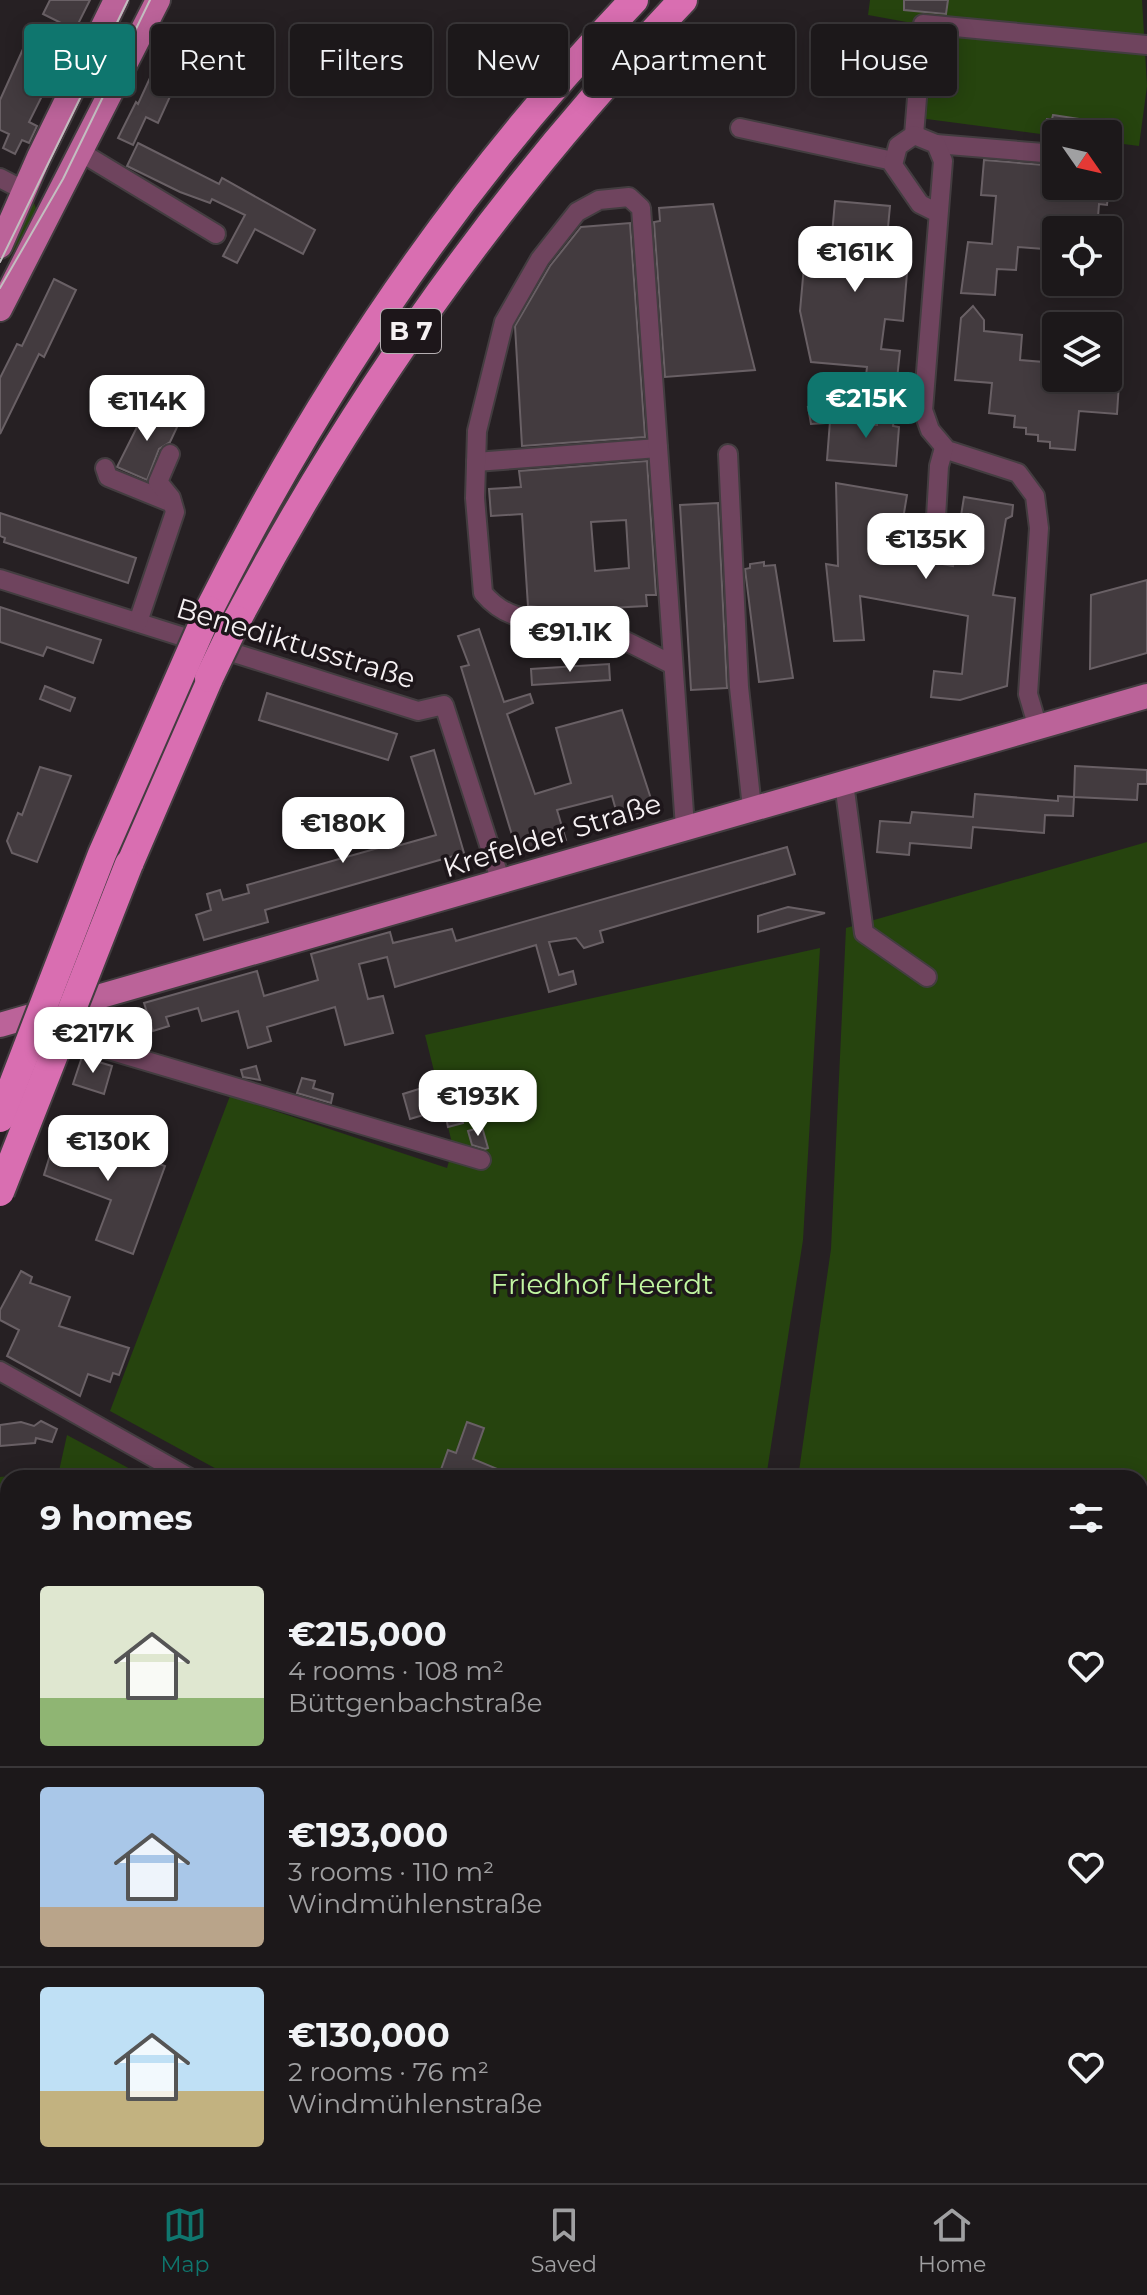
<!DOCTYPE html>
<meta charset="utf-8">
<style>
:root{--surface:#1c181a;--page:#292527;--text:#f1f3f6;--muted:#a0a0a2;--line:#3a3739;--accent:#0f766e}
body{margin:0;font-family:Montserrat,sans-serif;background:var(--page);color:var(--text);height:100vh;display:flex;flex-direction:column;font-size:30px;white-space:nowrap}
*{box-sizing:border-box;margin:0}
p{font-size:26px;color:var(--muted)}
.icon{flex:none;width:44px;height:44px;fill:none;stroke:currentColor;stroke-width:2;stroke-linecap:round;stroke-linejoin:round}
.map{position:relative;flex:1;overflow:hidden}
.drawer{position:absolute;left:0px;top:1470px;width:1148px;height:714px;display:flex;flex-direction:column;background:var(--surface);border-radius:24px 24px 0 0;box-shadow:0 4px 20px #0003,0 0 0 2px var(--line)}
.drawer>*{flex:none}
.hud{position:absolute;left:24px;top:24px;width:1100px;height:72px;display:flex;gap:16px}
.needle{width:52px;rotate:124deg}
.fabs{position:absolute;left:1042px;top:120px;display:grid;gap:16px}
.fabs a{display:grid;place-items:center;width:80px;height:80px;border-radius:8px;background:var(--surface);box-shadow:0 4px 20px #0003,0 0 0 2px var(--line);font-size:40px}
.price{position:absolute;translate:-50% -68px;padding:0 18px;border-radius:16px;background:#fff;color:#222;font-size:26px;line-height:52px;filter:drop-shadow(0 2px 4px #0008)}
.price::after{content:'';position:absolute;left:50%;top:48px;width:24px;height:18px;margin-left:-12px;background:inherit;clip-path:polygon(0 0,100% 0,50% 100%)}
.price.active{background:var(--accent);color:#fff}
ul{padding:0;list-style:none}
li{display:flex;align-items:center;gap:24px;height:200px;padding:0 40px}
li+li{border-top:2px solid var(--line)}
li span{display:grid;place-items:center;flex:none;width:224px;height:160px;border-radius:8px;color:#555}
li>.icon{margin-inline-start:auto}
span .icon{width:96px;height:96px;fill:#fffc;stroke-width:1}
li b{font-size:34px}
h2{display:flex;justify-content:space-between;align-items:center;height:96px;padding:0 40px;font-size:34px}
.tag{padding:0 28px;border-radius:8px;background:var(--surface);box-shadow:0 4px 20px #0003,0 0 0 2px var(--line);font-size:28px;line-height:72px}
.tag.active{background:var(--accent);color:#fff}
.tab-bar{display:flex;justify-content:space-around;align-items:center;height:112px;border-top:2px solid var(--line);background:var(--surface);font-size:22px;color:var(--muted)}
.tab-bar a{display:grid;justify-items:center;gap:4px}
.tab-bar .active{color:var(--accent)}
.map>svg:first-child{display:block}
.green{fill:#26440e}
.water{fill:#4f7338;stroke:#819970;stroke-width:2}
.building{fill:#433b3f;stroke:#696065;stroke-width:2;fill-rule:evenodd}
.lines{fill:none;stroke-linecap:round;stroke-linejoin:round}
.minor-casing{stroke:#433d40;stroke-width:22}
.major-casing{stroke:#433d40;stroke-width:28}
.highway-casing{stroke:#433d40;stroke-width:32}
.minor{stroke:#6f445e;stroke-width:18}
.major{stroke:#bb6399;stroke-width:24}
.highway{stroke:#d96eb1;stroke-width:28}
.tram{stroke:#c3bec0;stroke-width:2}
.highway-bridge-casing{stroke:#433d40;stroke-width:32;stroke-linecap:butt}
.highway-bridge{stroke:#d96eb1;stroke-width:28}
.labels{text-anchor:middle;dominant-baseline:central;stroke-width:7;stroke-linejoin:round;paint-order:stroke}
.shield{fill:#1d161a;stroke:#b5afb2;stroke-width:2}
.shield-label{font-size:26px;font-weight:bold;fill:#f6f1f3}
.street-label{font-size:28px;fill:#f6f1f3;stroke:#1d161a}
.park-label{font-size:28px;fill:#c1f6a1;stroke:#1d161a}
</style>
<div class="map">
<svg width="1147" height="2183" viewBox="0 0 1147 2183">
<rect width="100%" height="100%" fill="#262023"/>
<g class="green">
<polygon points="870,0 1142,0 1147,86 1139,146 1108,142 1108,134 1056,136 919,118 923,25 868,15"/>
<polygon points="34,203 38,214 7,261 31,205"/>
<polygon points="1147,842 1147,1634 1140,1637 1140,1478 798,1478 831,1249 846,928"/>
<polygon points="820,948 803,1240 766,1478 233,1478 110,1411 230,1096 447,1168 453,1147 425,1035"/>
<polygon points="67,1435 147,1478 8,1478 8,1752 0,1755 0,1477 59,1471"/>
</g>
<polygon class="water" points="8,1761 8,2176 170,2176 166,2183 0,2183 0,1764"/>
<g class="building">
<polygon points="50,0 90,0 75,30 43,14"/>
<polygon points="904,0 948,0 946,14 904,10"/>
<polygon points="28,38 62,56 29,122 37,126 29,143 22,140 15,154 3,148 9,134 0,130 0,100"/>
<polygon points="167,41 187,59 158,123 146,117 133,145 118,138 136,102 138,104"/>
<polygon points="1053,115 1080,119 1079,134 1046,134 1047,119 1052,119"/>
<polygon points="138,143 219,184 222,178 315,230 303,254 255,229 237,263 223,256 245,215 212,199 210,203 180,192 127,166"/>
<polygon points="984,160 1056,166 1056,186 1109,186 1107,205 1099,204 1097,230 1056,230 1056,274 1042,273 1044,249 1018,247 1016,270 997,269 995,295 961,293 968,242 992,244 996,196 981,195"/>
<polygon points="835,201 890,206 885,259 908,261 903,321 885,319 881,349 900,351 897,379 866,376 867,367 811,362 800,311 804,266 829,268"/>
<polygon points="713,204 755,370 665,377 654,222 660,221 659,208"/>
<polygon points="630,223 645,437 522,446 515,326 550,266 581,227"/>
<polygon points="54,279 76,290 44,357 39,354 0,434 0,378 17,344 22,346"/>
<polygon points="973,306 984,320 984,331 1022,335 1020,360 1056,363 1056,378 1119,383 1117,414 1079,411 1075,450 1050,448 1050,442 1038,441 1038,435 1026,434 1026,428 1014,427 1015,416 989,413 992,383 955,380 961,318"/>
<polygon points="879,401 896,403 893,426 899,427 896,466 827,460 830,421 877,425"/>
<polygon points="147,407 179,423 170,442 159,449 147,480 117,467"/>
<polygon points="808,407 826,408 825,423 811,424"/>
<path d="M647,461L656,595H646L647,606L568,610L528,606L522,514L491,516L489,489L521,487L519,471ZM626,520L629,568L595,571L591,522Z"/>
<polygon points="836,483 907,495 897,555 953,566 964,497 1013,505 1012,516 1006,519 993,595 1015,598 1007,686 960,700 931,697 934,671 962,674 968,616 860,596 864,640 834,641 826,564 838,566"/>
<polygon points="718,503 727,688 691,690 680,505"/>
<polygon points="0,513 136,558 128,583 4,542 5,538 0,536"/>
<polygon points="764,562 764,566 775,565 793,678 759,682 745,569 750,568 750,564"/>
<polygon points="1147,580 1147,653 1090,669 1091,595"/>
<polygon points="0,607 101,640 93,663 47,647 43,656 0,642"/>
<polygon points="479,629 504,702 530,694 533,703 507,714 535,794 571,783 556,728 622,710 655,811 619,821 612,796 557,810 566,840 527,852 515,845 461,667 469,665 458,636"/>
<polygon points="609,664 610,680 532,685 531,669"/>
<polygon points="45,686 75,698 70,711 40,699"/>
<polygon points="267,693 397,734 388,760 259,720"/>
<polygon points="434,750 464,853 265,910 268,922 204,940 196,915 211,910 207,894 220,890 223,900 249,893 247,885 396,843 397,846 436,835 411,757"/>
<polygon points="1075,766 1147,770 1147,784 1138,784 1137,800 1074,797"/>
<polygon points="40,767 71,776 37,862 12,853 7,841 18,813 22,815"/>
<polygon points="975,794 1058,801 1058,796 1074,797 1073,816 1045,815 1044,833 973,827 971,848 910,843 909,855 877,852 880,821 910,823 912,812 973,817"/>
<polygon points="787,847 795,874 600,931 603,942 584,948 576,938 549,942 559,975 573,971 576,984 549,992 536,945 395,987 387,957 359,964 368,999 383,996 393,1033 345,1045 335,1007 267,1027 271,1041 248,1048 238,1011 202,1021 198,1008 166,1017 169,1026 153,1031 144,1003 257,971 264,996 318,980 311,954 390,932 393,943 452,929 456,941"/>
<polygon points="788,907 825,913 758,932 758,916"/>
<polygon points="82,1057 112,1066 104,1094 73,1084"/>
<polygon points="256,1066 260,1080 243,1077 241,1070"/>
<polygon points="302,1078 315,1081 313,1088 333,1094 331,1103 297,1093"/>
<polygon points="422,1088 430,1113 410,1119 403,1094"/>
<polygon points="459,1109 463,1123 448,1127 445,1113"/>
<polygon points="59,1126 165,1166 133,1254 96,1240 111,1200 44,1175"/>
<polygon points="482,1127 488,1148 485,1149 472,1145 468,1131"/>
<polygon points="21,1271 32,1277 30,1283 70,1297 59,1326 129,1348 119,1375 113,1373 110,1382 88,1374 80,1396 7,1356 19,1330 0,1320 0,1310"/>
<polygon points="41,1421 57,1429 52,1442 36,1438 35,1443 0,1446 0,1425 21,1422 34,1426"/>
<polygon points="467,1422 484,1428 473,1459 519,1478 438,1478 448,1450 456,1453"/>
</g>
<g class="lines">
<defs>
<g id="minor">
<polyline points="740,128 893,161"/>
<polyline points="914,135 923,24 1147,45"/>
<polyline points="936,144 1056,154"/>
<polyline points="82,153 216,234"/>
<polyline points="0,178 25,191"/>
<polyline points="938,213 920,204 893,165 898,146 914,135 936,144 943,161 923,410 930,430 947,450 1018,473 1035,496 1039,528 1028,694 1038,728"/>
<polyline points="822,384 922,393"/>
<polyline points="728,454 739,687 752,808"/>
<polyline points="476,462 658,448"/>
<polyline points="105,468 108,477 172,503"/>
<polyline points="934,551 939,466 944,448"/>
<polyline points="0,579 418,711 444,705 501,882"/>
<polyline points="138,622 175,512 171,498 158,482 170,454"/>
<path d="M673,665C647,652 621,637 593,627C549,612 516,632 483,593L475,498L477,431L504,322L540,259L577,212L599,200L629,197L641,208L685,827"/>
<polyline points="844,783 864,933 927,977"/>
<polyline points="64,1020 68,1029 82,1042 481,1160"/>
<polyline points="0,1371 190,1478"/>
<polyline points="1140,2104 1147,2102"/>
<polyline points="944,2176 952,2183"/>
<polyline points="522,2183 525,2176"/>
<polyline points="582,2183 585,2176"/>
<polyline points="992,2183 1001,2176"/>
</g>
<g id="major">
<polyline points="0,246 39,157 116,0"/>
<polyline points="0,309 158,0"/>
<polyline points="0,1025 1147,696"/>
</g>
<g id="highway">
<path d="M209,610C321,387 460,181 634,0"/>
<path d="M237,620C358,392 505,186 683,0"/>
<polyline points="129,864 209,678"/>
</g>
</defs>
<use href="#minor" class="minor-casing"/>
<use href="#major" class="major-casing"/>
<use href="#highway" class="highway-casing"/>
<use href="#minor" class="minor"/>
<use href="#major" class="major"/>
<use href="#highway" class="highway"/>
<g class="tram">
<polyline points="0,262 128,0"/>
<polyline points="0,288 63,179 150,0"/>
</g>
<defs>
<g id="highway-bridge">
<polyline points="209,678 237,620"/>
<polyline points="0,1118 102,854 209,610"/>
<polyline points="0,1192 129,864"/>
</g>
</defs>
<use href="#highway-bridge" class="highway-bridge-casing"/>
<use href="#highway-bridge" class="highway-bridge"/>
</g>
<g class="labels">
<rect class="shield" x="381" y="309" width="60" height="44" rx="6"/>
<g class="shield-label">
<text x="411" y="331">B 7</text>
</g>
<g class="street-label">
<text transform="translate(296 643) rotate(17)">Benediktusstraße</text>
<text transform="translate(552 835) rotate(-17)">Krefelder Straße</text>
</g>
<g class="park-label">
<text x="602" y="1284">Friedhof Heerdt</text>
</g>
</g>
</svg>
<div class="fabs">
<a><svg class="needle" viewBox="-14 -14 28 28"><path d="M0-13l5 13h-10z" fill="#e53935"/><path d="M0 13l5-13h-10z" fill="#a0a0a2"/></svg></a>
<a><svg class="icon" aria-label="locate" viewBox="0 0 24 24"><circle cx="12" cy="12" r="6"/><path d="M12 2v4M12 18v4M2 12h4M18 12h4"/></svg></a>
<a><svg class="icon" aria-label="layers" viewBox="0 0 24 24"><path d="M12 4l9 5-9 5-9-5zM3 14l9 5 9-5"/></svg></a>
</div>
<b class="price" style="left:855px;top:294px">€161K</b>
<b class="price active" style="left:866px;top:440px">€215K</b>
<b class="price" style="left:147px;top:443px">€114K</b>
<b class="price" style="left:926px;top:581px">€135K</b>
<b class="price" style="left:570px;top:674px">€91.1K</b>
<b class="price" style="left:343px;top:865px">€180K</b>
<b class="price" style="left:93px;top:1075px">€217K</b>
<b class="price" style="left:478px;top:1138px">€193K</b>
<b class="price" style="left:108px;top:1183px">€130K</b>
<div class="hud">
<a class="tag active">Buy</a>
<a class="tag">Rent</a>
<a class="tag">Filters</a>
<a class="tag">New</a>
<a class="tag">Apartment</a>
<a class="tag">House</a>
</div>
<section class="drawer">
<h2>9 homes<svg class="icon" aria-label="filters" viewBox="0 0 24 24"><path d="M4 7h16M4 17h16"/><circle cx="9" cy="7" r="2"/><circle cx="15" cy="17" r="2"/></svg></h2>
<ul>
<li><span style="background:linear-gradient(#dfe7d0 70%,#8fb573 0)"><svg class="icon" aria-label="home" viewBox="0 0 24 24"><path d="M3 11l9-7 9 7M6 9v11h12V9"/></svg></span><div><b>€215,000</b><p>4 rooms · 108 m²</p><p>Büttgenbachstraße</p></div><svg class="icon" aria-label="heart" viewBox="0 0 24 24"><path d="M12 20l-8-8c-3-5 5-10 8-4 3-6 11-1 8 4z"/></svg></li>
<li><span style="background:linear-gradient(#a9c7e8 75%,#b9a48a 0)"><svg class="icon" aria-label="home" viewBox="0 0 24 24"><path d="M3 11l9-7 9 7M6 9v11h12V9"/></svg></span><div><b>€193,000</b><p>3 rooms · 110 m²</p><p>Windmühlenstraße</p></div><svg class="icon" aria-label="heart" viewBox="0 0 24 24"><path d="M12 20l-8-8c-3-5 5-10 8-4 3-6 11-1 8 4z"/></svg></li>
<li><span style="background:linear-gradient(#bfe0f5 65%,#c2b280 0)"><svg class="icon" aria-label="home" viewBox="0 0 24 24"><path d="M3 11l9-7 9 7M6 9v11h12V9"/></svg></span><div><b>€130,000</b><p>2 rooms · 76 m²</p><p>Windmühlenstraße</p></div><svg class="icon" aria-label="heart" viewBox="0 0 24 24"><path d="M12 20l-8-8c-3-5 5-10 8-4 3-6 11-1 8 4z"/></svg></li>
</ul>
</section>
</div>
<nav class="tab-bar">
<a class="active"><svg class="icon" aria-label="map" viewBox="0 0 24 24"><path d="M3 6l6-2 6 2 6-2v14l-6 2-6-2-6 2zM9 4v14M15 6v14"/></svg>Map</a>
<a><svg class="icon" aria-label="saved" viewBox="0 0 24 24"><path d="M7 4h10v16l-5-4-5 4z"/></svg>Saved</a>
<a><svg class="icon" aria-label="home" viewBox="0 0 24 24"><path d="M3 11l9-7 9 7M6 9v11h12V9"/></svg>Home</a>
</nav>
